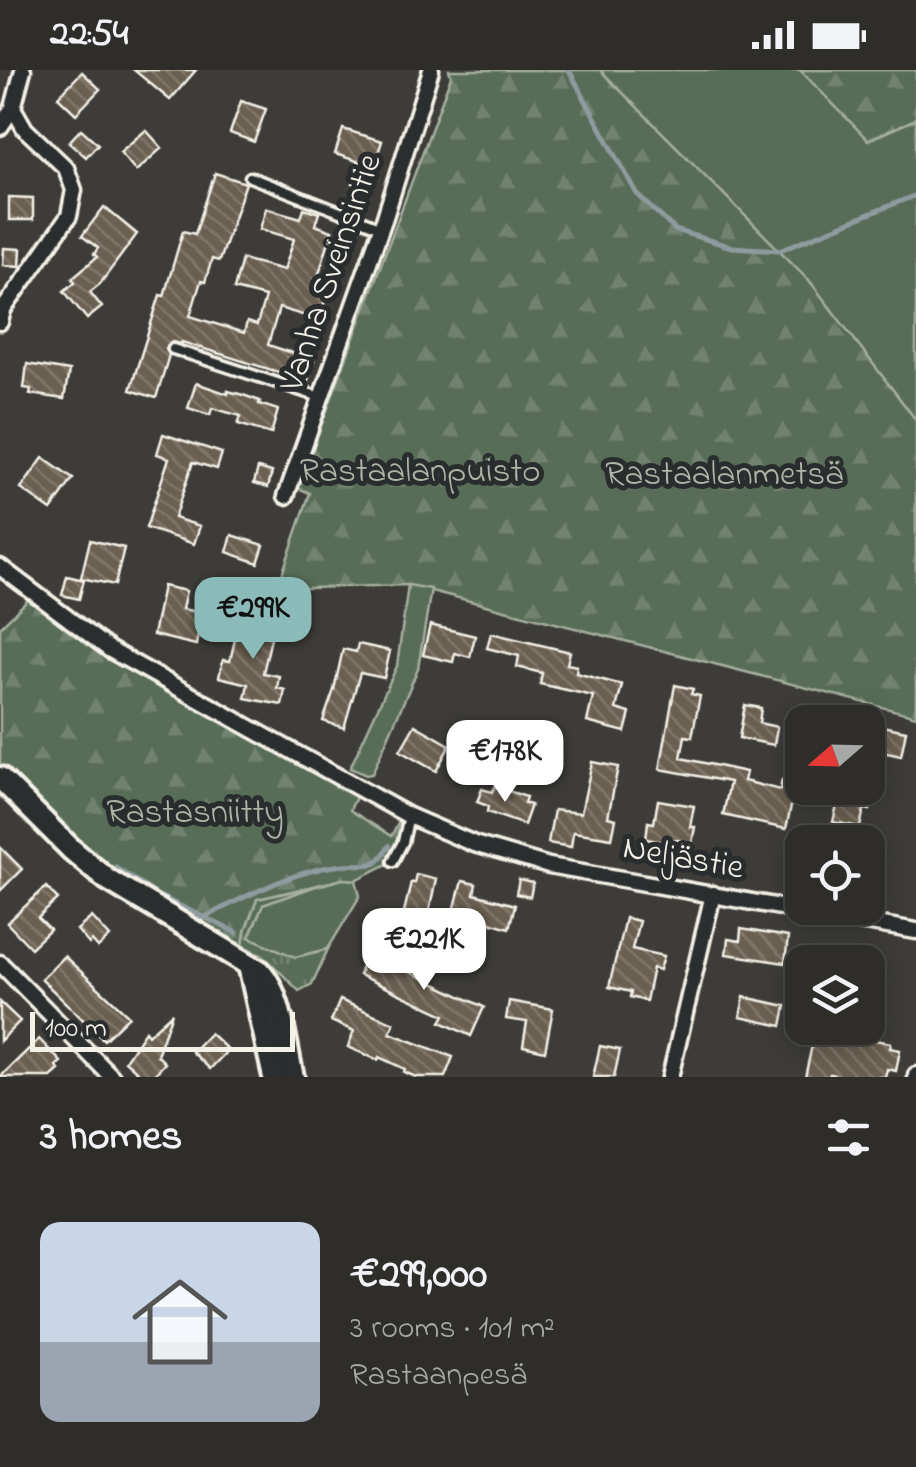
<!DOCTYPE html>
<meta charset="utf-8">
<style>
:root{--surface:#2e2d2a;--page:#363532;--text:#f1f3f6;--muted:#a7a8a8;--line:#494947;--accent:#8bbbb9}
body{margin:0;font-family:"Indie Flower",sans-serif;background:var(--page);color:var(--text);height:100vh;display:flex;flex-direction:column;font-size:38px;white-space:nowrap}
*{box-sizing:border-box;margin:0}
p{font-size:32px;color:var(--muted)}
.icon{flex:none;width:55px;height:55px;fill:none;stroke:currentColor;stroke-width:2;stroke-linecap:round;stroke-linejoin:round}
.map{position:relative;height:1007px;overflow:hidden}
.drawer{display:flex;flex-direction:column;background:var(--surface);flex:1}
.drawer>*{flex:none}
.needle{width:65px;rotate:250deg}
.tools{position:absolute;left:785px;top:635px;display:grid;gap:20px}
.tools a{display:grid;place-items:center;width:100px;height:100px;border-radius:20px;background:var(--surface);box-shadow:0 5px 25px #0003,0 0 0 2px var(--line);font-size:50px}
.scale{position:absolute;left:30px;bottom:25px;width:265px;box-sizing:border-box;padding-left:10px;border:5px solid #f4f1e8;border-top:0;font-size:28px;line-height:35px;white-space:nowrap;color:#f4f1e8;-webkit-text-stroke:8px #2a2d2e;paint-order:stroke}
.price{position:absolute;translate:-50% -85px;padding:0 22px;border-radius:20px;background:#fff;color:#222;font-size:32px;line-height:65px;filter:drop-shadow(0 2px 5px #0008)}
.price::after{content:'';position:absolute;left:50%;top:60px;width:30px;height:22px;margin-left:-15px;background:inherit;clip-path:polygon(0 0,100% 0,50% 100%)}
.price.selected{background:var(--accent);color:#111}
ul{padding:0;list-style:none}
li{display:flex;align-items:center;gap:30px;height:250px;padding:0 40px}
li span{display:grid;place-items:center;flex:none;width:280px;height:200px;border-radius:20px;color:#555}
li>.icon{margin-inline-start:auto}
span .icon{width:120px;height:120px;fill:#fffc;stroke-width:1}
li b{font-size:42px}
h2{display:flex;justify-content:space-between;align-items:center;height:120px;padding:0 40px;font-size:42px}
.status{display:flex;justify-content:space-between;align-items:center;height:70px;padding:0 50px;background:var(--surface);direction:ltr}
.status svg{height:28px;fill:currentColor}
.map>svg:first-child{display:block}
.grass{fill:url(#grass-tufts);stroke:#a6afa0;stroke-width:2.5}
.forest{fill:url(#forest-firs);stroke:#a6afa0;stroke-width:2.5}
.park{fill:#586d58;stroke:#a6afa0;stroke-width:2.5}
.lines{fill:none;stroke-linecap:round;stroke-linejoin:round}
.stream{stroke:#8e9b9f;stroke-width:5}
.building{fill:url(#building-back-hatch);stroke:#f4f1e8;stroke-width:2.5}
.lane-casing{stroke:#f4f1e8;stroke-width:15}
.street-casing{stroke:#f4f1e8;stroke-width:21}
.secondary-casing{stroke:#f4f1e8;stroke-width:28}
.lane{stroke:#2a2d2e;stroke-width:8}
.street{stroke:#2a2d2e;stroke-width:14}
.secondary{stroke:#2a2d2e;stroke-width:20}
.labels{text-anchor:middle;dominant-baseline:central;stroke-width:10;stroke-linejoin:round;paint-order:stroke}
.street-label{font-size:35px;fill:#f4f1e8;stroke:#2a2d2e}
.park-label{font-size:35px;fill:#aeb6a7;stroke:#2a2d2e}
</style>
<div class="status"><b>22:54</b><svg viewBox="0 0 49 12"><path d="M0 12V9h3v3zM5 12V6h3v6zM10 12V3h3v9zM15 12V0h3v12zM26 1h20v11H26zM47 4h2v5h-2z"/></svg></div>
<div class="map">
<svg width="916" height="1007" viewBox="0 0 916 1007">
<defs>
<pattern id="grass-tufts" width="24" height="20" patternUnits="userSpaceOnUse" patternTransform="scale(2.5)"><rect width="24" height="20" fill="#586d58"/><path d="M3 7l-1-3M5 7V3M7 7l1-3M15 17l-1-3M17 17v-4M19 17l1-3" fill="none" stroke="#718270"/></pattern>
<pattern id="forest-firs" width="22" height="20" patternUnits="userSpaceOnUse" patternTransform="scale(2.5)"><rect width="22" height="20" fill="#586d58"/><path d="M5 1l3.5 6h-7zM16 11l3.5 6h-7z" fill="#718270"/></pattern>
<pattern id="building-back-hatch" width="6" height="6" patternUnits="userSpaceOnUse" patternTransform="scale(2.5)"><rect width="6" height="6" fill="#6a6051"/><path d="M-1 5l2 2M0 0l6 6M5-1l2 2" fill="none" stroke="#80776a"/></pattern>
</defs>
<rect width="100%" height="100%" fill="#3d3c38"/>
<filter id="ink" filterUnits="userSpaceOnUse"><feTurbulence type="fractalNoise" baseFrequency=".01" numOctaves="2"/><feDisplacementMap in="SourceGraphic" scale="20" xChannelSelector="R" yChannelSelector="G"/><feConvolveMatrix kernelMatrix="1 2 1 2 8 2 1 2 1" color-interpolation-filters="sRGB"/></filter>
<g filter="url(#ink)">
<polygon class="grass" points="313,817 263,835 295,887 328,879 312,914 299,921 263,885 243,875 245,861 257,829"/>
<g class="forest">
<polygon points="449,0 916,0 916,646 408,515 277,519 310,423 298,418 451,6"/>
<path d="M30,528L357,725L350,740L391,766L404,743L409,746L393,791L356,810L343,809L257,829L245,861L243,875C202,856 157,833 120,807C77,779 37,732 0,696V557Z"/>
</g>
<g class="park">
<polygon points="600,0 800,0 868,70 916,49 916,350 809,210"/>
<polygon points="408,515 431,519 418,599 372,704 366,705 350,698 397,596"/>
<polygon points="343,809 356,810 360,826 328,879 295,887 249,867 263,835 313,817"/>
</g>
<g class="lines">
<g class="stream">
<polyline points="569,0 637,124 675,160 732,177 780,180 916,125"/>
<polyline points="116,797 157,825 237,863"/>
<path d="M203,848C247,826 293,800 343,795C368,792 373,803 389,776"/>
</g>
</g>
<g class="building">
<polygon points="134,0 196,0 170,30"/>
<polygon points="82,2 100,19 76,44 58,27"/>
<polygon points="241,31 266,39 254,72 230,63"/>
<polygon points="81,59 98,74 86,87 69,72"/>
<polygon points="343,59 382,71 367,118 353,114 360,92 335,84"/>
<polygon points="146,60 162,78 136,101 120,82"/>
<polygon points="215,103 246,113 219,191 212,189 205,212 201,211 190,246 244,263 247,252 257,255 265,227 234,219 242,189 284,200 294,169 260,159 266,138 301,148 304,138 319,143 315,155 332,161 317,210 330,214 319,250 279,238 268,275 314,290 307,313 287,307 288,305 182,272 181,274 172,272 166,278 169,285 156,328 130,320 160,225 164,226 183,161 195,164"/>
<polygon points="9,127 33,128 33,150 9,150"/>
<polygon points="104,137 137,164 100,214 90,222 102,237 87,249 64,221 75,212 72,208 97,187 94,184 98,178 82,166"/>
<polygon points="4,178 21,179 20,196 3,195"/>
<polygon points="27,294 69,301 64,329 30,324 31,319 24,318"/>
<polygon points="196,313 228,324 228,321 243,325 260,331 259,334 278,340 271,364 238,354 241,346 212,338 210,345 188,338"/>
<polygon points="163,364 222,383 217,399 193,392 174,448 200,456 194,474 146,458 169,388 157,384"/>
<polygon points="43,388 73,409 51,440 21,419"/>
<polygon points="258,398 272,402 268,417 254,413"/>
<polygon points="232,465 264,475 258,493 227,482"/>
<polygon points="90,470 124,478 115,515 81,508"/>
<polygon points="67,506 84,510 79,529 62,525"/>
<polygon points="163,516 186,521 182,539 202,543 196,575 153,565"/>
<polygon points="240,547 274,555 263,603 279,606 277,618 285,620 282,635 245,628 248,614 219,607 223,590 230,591"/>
<polygon points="430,555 475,566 470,587 455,583 453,592 423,585"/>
<polygon points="491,563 570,582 567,594 577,596 576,603 622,615 616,639 630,643 625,662 587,652 593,626 540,614 542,603 517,597 519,586 487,578"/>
<polygon points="358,574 390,581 384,608 360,603 344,658 323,651 334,620 343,579 356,582"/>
<polygon points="675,615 693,619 691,624 700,626 692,667 685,666 681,688 746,702 744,711 780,720 782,710 796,713 786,759 723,745 730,712 660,699"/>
<polygon points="745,635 761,638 759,653 777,657 774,675 739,668"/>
<polygon points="868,653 906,661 901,686 868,679"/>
<polygon points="415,655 450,675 436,701 400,681"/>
<polygon points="518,655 554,667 546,690 511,679"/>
<polygon points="592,692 618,697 608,747 616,749 612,768 573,762 571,777 548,773 554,740 581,743"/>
<polygon points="495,716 526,727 524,733 531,735 524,755 487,742 488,736 477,732 482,719 492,722"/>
<polygon points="841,718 874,722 870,740 864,739 860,757 833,752"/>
<polygon points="658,730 694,736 690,757 695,757 692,773 665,768 664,772 646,769 648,752 654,753"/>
<polygon points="0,777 22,799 0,821"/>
<polygon points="416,804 436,809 426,857 402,851 411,812 414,813"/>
<polygon points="519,810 533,813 530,827 516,824"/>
<polygon points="462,811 476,814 474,824 515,835 509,858 486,851 481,871 448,863"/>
<polygon points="46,817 58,829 38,848 50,860 31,878 7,853"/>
<polygon points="92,847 110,867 98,878 92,871 89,874 77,860"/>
<polygon points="625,848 639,851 632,879 664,886 660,900 653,898 646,931 630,927 631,922 609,917"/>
<polygon points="741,859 788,867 785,893 726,884 728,869 740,871"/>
<polygon points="366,884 382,889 484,937 471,966 441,952 445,945 359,905"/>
<polygon points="64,886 129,946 104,970 41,909"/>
<polygon points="744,927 786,936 782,956 740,947"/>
<polygon points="340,930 394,953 390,963 453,987 445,1007 416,1007 404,1002 405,999 379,987 378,990 348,977 354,961 331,951"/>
<polygon points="509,931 553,939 545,981 523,976 527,952 506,949"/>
<polygon points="0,932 20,951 0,971"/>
<polygon points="172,943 157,985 165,993 152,1007 143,1007 125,991 145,961 148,965"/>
<polygon points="831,958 850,961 849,965 891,973 890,978 900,980 896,1001 887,999 885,1007 845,1007 830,1004 829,1007 805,1007 815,962 830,965"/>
<polygon points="210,963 228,980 210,999 192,982"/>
<polygon points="39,969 61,992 56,996 59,1000 51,1007 0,1007"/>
<polygon points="600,976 620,980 614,1007 593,1007"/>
</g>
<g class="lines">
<defs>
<g id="lane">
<polyline points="250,107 381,158"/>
<polyline points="173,279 320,327"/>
<polyline points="393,791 403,772 409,746"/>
</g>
<g id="street">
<polyline points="0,57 13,38"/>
<polyline points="0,252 3,240 69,146 74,120 66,98 25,59 13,38 23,0"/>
<polyline points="286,426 385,147 431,0"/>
<polyline points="0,497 110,580 409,746 474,774 549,796 916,861"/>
<polyline points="0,893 112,1007"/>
<polyline points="670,1007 713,824"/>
<polyline points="916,1007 916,1005"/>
</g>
<g id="secondary">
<path d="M0,708L72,780L107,809L260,901C282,925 285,975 293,1007"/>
<polyline points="249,895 274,1007"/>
</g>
</defs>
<use href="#lane" class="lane-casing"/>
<use href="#street" class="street-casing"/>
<use href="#secondary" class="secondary-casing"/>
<use href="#lane" class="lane"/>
<use href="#street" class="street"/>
<use href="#secondary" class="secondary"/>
</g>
</g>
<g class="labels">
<g class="street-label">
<text transform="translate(332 203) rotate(-71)">Vanha Sveinsintie</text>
<text transform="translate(683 789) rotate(10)">Neljästie</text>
</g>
<g class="park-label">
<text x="420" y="402">Rastaalanpuisto</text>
<text x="724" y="405">Rastaalanmetsä</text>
<text x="195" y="743">Rastasniitty</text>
</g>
</g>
</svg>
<div class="tools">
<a><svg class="needle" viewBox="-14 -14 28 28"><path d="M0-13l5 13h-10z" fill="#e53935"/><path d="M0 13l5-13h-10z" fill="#a7a8a8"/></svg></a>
<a><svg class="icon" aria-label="locate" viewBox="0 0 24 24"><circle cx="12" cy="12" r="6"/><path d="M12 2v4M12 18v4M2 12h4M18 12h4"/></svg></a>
<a><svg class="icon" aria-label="layers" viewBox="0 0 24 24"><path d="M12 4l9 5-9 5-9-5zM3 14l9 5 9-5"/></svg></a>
</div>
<div class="scale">100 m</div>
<b class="price selected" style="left:253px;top:592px">€299K</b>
<b class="price" style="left:505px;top:735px">€178K</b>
<b class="price" style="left:424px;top:923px">€221K</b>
</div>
<section class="drawer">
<h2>3 homes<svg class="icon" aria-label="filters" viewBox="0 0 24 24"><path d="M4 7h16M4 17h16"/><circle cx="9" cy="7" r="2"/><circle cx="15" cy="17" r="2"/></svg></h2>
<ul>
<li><span style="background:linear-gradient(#c9d6e8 60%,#9aa5b1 0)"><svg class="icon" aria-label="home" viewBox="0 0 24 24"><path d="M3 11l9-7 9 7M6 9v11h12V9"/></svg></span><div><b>€299,000</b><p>3 rooms · 101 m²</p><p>Rastaanpesä</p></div></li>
</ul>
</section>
